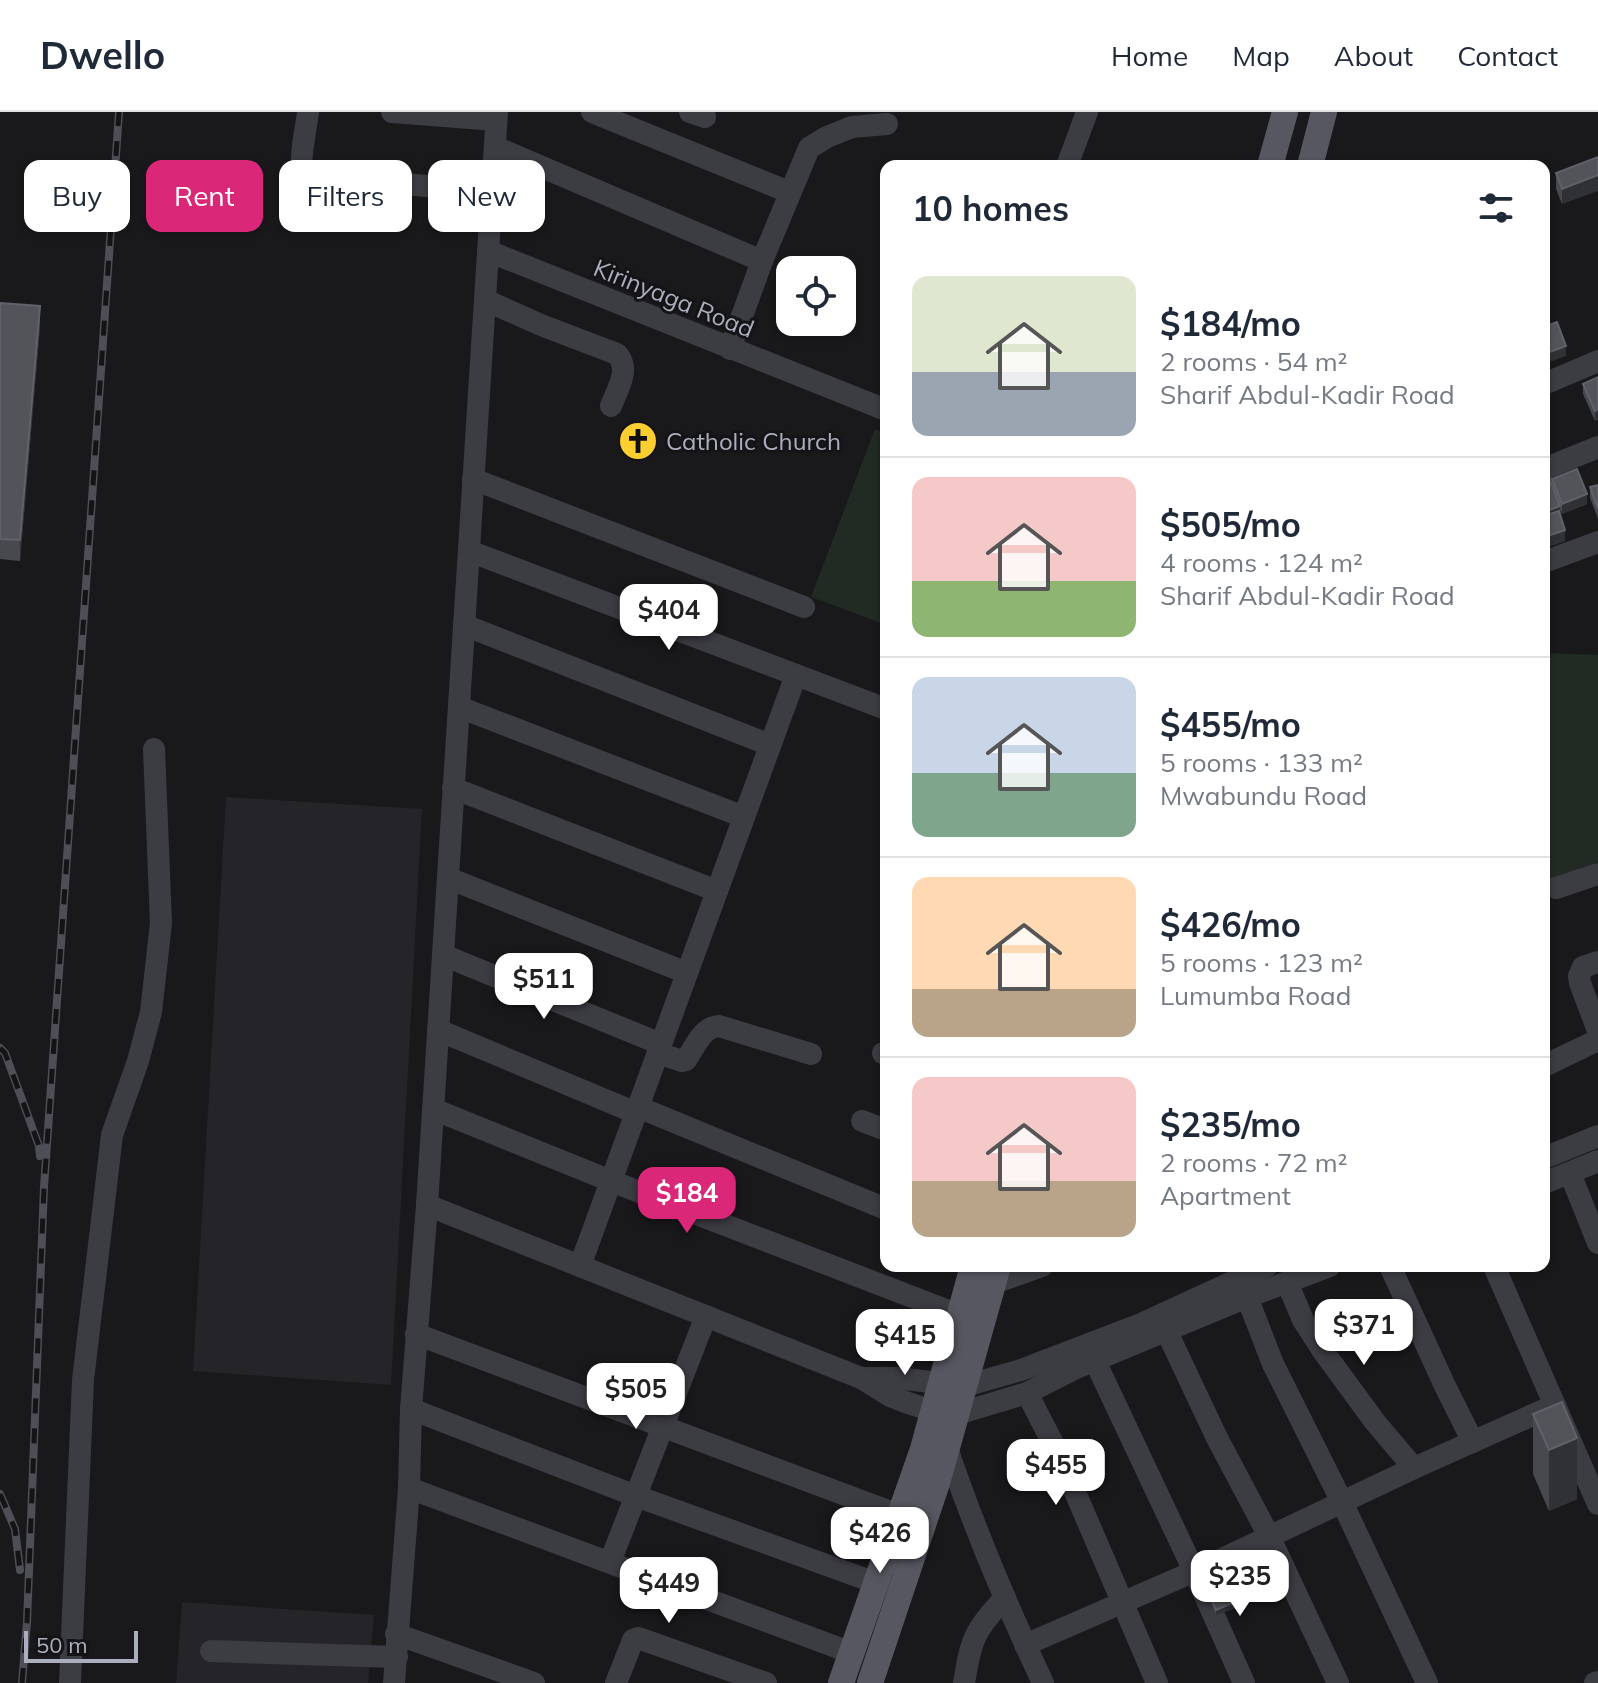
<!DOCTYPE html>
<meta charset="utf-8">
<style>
:root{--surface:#fff;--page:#f2f2f3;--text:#1f2937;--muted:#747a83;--line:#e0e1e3;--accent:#db2777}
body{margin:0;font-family:Mulish,sans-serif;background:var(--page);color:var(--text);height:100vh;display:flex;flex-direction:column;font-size:30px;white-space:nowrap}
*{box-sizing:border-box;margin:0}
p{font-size:26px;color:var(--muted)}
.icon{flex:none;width:44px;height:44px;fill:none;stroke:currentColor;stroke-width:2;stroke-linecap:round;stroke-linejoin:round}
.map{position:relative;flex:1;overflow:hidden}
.side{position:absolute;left:880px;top:48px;width:670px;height:1112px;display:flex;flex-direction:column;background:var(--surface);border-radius:16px;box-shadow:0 2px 6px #0004}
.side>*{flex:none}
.top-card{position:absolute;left:24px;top:48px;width:736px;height:72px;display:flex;gap:16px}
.controls{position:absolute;left:776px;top:144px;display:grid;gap:16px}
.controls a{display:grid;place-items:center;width:80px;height:80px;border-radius:16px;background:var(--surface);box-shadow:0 2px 6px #0004;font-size:40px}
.scale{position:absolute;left:24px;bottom:20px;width:114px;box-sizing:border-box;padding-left:8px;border:4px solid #abaebc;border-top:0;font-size:22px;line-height:28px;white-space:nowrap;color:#abaebc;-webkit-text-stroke:6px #141417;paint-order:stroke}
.price{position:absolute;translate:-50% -68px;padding:0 18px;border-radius:16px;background:#fff;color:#222;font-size:26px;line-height:52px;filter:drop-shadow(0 2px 4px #0008)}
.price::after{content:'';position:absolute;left:50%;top:48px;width:24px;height:18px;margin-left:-12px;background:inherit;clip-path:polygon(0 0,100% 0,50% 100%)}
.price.selected{background:var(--accent);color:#fff}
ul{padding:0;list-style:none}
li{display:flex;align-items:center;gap:24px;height:200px;padding:0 32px}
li+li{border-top:2px solid var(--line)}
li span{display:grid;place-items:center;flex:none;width:224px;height:160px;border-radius:16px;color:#555}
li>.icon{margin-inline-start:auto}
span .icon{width:96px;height:96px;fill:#fffc;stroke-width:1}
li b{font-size:34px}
h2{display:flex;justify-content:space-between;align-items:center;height:96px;padding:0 32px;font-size:34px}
.pill{padding:0 28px;border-radius:16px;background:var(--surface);box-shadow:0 2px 6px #0004;font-size:28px;line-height:72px}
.pill.selected{background:var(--accent);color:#fff}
header{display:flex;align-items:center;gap:48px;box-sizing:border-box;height:112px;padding:0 40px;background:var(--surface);border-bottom:2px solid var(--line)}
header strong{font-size:38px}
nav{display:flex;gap:44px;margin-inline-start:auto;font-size:28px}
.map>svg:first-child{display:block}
.built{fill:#252529}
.green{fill:#212a23}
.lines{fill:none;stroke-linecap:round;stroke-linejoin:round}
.minor{stroke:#3c3c43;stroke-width:22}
.major{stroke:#565760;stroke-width:26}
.rail-casing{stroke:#4d4e56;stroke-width:8}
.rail{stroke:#141417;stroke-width:5;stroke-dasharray:15;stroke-linecap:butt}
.wall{fill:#47494e}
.shaded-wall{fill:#303135}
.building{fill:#52545a;stroke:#606269;stroke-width:2}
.labels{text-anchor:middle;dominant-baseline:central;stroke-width:6;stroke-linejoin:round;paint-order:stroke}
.street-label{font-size:24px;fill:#abaebc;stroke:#141417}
.poi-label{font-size:24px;fill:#abaebc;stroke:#141417;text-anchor:start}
</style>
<header>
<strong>Dwello</strong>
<nav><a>Home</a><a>Map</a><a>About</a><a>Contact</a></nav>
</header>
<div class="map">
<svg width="1598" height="1571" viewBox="0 0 1598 1571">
<rect width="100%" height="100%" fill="#19191c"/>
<g class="built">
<polygon points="226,685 422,697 391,1273 193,1259"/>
<polygon points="182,1490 374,1503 368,1571 176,1571"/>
</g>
<g class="green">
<polygon points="875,317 886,321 886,513 811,485"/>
<polygon points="1544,541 1598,543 1598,750 1544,769"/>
</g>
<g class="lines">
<g class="minor">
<path d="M308,0C307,11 298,51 304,59C307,62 313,63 316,64L492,80"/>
<polyline points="392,0 496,8"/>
<polyline points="592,0 789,80"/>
<polyline points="690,0 705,5"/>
<polyline points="495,35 762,149"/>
<polyline points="1067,54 1087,0"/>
<polyline points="488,139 886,298"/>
<path d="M485,188L541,213L617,242C631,257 617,278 611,294"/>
<polyline points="730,237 762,149 809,36 827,25 852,15 887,12"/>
<polyline points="1544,272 1598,249"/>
<polyline points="1544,357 1598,335"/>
<polyline points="473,367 804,495"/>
<polyline points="469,439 886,597"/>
<polyline points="1544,450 1598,430"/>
<polyline points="464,513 770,633"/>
<polyline points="459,595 744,705"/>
<polyline points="453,676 717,779"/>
<polyline points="448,766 687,861"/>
<polyline points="1556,776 1598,762"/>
<polyline points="443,843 661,932"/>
<polyline points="1598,850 1583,855 1579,864 1580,871 1598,919"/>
<polyline points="438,918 636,1001"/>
<path d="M658,941L682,949L686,948C695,935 702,915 719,914L811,942"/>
<polyline points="883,941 886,942"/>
<polyline points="1544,954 1598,928"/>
<polyline points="638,995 886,1097"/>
<polyline points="433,997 611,1069 959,1203"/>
<polyline points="862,1009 886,1018"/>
<polyline points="1544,1046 1598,1024"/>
<polyline points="1570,1061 1598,1131"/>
<polyline points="1544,1071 1598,1049"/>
<polyline points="427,1093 861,1266 890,1284 908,1291 933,1299 957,1302 1027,1281 1076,1256 1247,1185 1330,1154"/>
<polyline points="580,1154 796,563"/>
<polyline points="1390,1154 1445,1274 1473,1330"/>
<polyline points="1494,1154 1598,1392"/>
<polyline points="1287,1170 1303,1208 1323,1239 1375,1310 1414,1356"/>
<polyline points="994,1171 1042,1154"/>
<polyline points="1247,1185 1273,1252 1342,1390 1427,1571"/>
<polyline points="1167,1220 1217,1326 1269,1424 1338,1571"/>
<polyline points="416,1222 899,1403"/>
<polyline points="1095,1249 1194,1459 1244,1571"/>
<polyline points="862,1266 897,1266 965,1274 1021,1258 1141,1212 1267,1154"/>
<polyline points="1027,1281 1060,1345 1157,1571"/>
<polyline points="411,1297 636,1384 876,1471"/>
<path d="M947,1336C974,1416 1007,1494 1043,1571"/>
<polyline points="409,1376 852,1541"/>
<polyline points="610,1450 706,1204"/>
<polyline points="396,1522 534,1571"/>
<polyline points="1025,1533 1218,1449 1414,1356 1555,1293"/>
<polyline points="211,1539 397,1545"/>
<polyline points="70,1571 83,1268 112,1023 138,949 151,900 161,811 154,637"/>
<polyline points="394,1571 409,1376 411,1297 427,1093 497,0"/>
<polyline points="616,1571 633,1528 638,1526 766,1571"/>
<path d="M964,1571C971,1528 974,1518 1005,1486"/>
<polyline points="1595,1571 1598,1570"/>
</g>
<g class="major">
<polyline points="1270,54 1285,0"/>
<polyline points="1310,54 1324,0"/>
<polyline points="841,1571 923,1337 973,1154"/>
<polyline points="870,1571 937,1371 998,1154"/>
</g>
<defs>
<g id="rail">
<polyline points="0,936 5,941 39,1034 40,1044"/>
<polyline points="0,1382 15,1417 20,1458"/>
<polyline points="22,1571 27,1510 44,1075 119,0"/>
</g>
</defs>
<use href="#rail" class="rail-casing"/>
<use href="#rail" class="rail"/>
</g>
<g class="wall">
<polygon points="1598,45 1562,92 1556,77 1556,61"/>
<polygon points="0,191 40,215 20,449 0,447"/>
<polygon points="1598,265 1595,309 1583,282 1583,272"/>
<polygon points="1544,367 1552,373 1552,367 1587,392 1562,402 1560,398 1560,404 1565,429 1544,436"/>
<polygon points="1598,373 1598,407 1590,386 1590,375"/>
<polygon points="1533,1302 1577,1387 1549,1399 1533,1362"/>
<polygon points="1204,1470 1240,1494 1216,1503 1204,1475"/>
</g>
<g class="shaded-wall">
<polygon points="1598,63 1598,79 1562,92 1562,77"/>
<polygon points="40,194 40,215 20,449 20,428"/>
<polygon points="1566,234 1566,244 1544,252 1544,242"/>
<polygon points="1598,297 1598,308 1595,309 1595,299"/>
<polygon points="1587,382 1587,392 1562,402 1562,392"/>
<polygon points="1560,394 1560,404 1544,411 1544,400"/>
<polygon points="1565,418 1565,429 1544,436 1544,425"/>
<polygon points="1577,1326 1577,1387 1549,1399 1549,1338"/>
<polygon points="1240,1488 1240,1494 1216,1503 1216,1498"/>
</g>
<g class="building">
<polygon points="1598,45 1598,63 1562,77 1556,61"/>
<polygon points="0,191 40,194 20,428 0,427"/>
<polygon points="1557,210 1566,234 1544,242 1544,215"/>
<polygon points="1598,265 1598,297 1595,299 1583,272"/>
<polygon points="1577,357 1587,382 1562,392 1552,367"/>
<polygon points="1549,365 1560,394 1544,400 1544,367"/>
<polygon points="1598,373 1598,397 1590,375"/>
<polygon points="1559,399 1565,418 1544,425 1544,404"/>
<polygon points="1562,1290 1577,1326 1549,1338 1533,1302"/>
<polygon points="1228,1460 1240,1488 1216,1498 1204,1470"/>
</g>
<defs>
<symbol id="church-disc" viewBox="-11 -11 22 22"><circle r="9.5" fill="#fcce30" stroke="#141417"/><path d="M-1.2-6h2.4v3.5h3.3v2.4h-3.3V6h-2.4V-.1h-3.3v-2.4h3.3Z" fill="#111"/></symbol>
</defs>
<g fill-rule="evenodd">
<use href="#church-disc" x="616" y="307" width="44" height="44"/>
</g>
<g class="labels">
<g class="street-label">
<text transform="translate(674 186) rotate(22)">Kirinyaga Road</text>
</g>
<g class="poi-label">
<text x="666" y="329">Catholic Church</text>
</g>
</g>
</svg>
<div class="controls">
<a><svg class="icon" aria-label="locate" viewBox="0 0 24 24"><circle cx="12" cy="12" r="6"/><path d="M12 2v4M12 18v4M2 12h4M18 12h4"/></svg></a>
</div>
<div class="scale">50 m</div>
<b class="price" style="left:669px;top:540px">$404</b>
<b class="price" style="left:544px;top:909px">$511</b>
<b class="price selected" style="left:687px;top:1123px">$184</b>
<b class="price" style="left:1364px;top:1255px">$371</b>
<b class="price" style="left:905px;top:1265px">$415</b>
<b class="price" style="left:636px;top:1319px">$505</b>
<b class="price" style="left:1056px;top:1395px">$455</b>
<b class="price" style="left:880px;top:1463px">$426</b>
<b class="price" style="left:1240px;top:1506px">$235</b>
<b class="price" style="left:669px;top:1513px">$449</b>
<div class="top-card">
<a class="pill">Buy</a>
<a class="pill selected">Rent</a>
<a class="pill">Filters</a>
<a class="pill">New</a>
</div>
<section class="side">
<h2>10 homes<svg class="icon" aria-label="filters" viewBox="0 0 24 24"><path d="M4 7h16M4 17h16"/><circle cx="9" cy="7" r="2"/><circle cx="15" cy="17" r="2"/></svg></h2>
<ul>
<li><span style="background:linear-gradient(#dfe7d0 60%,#9aa5b1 0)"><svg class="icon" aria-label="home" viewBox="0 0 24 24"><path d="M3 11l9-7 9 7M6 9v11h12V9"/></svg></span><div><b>$184/mo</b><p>2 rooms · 54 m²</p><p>Sharif Abdul-Kadir Road</p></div></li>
<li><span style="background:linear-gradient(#f6c9c9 65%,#8fb573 0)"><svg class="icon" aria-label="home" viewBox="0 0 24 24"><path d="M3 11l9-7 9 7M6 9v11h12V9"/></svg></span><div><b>$505/mo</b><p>4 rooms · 124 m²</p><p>Sharif Abdul-Kadir Road</p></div></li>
<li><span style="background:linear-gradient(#c9d6e8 60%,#7fa58c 0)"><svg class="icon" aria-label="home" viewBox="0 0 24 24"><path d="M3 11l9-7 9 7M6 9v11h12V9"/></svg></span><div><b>$455/mo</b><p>5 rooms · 133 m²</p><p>Mwabundu Road</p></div></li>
<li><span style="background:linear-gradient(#ffd9b3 70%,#b9a48a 0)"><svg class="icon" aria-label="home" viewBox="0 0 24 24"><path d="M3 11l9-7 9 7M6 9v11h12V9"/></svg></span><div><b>$426/mo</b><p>5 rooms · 123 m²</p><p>Lumumba Road</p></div></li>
<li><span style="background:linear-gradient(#f6c9c9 65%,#b9a48a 0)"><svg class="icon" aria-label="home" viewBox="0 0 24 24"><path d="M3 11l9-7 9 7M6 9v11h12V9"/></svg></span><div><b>$235/mo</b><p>2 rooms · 72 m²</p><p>Apartment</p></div></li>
</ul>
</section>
</div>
